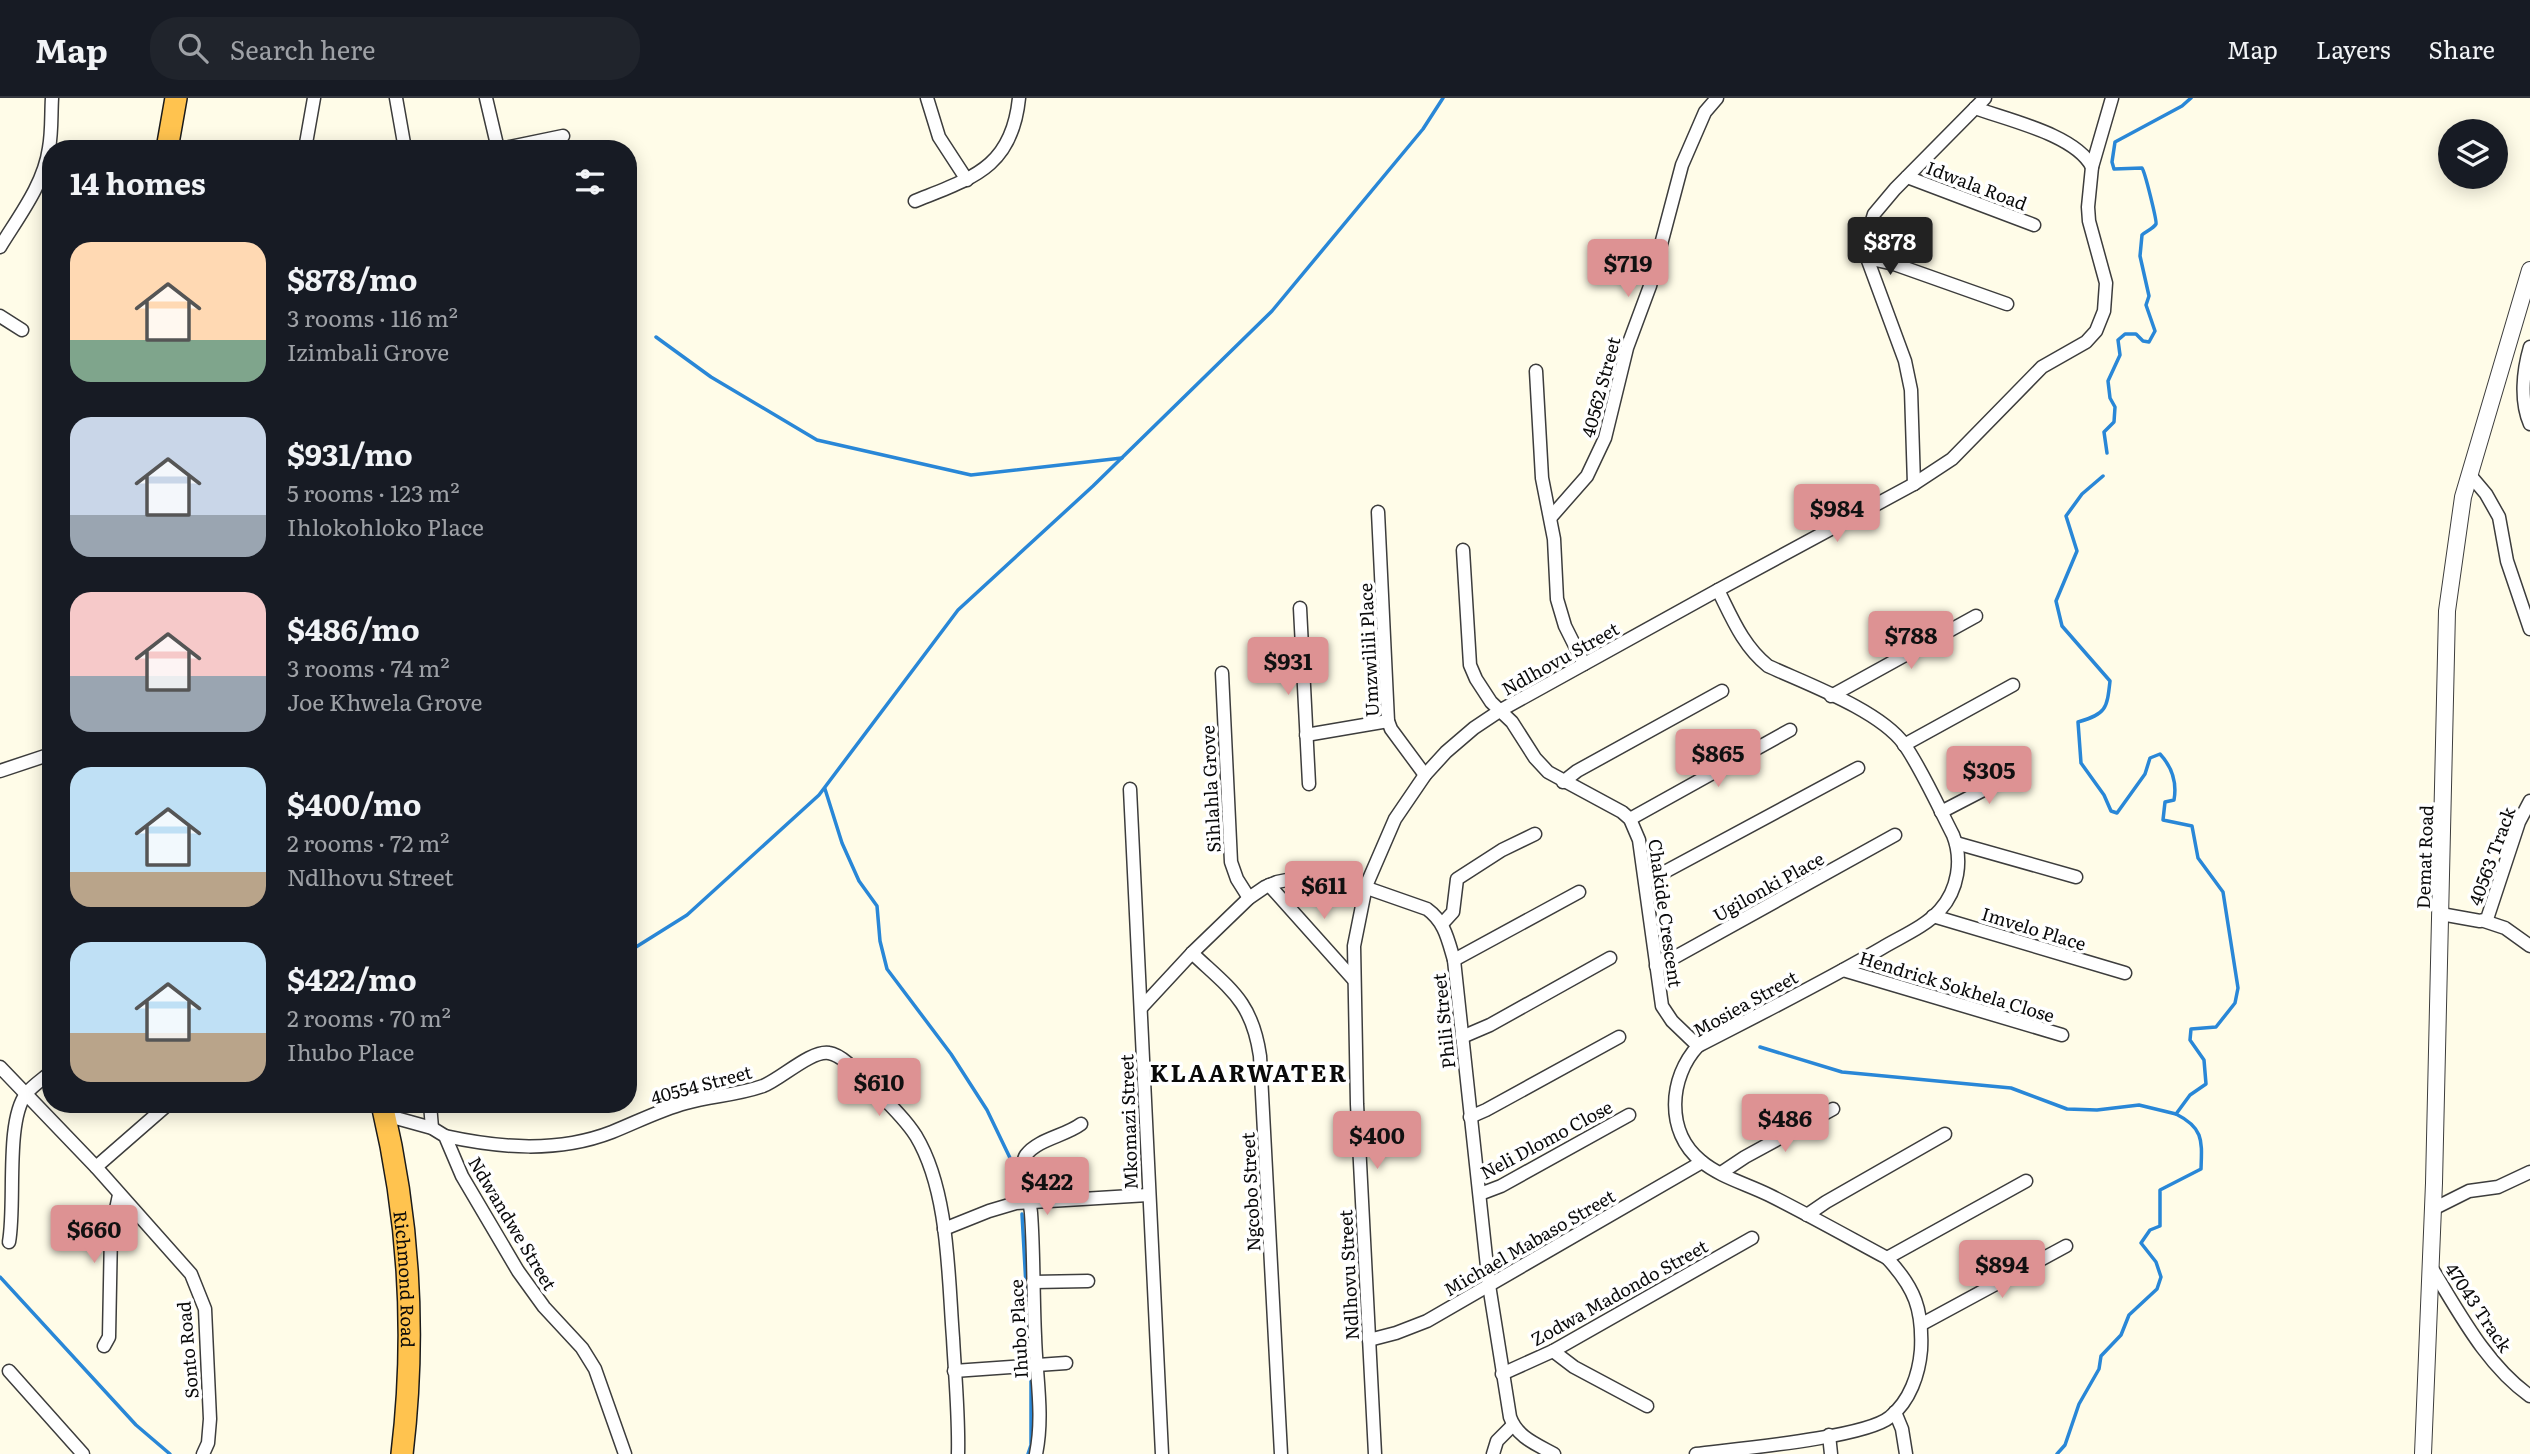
<!DOCTYPE html>
<meta charset="utf-8">
<style>
:root{--surface:#171b24;--page:#20242c;--text:#f1f3f6;--muted:#9ea1a6;--line:#363941;--accent:#dd9293}
body{margin:0;font-family:Literata,serif;background:var(--page);color:var(--text);height:100vh;display:flex;flex-direction:column;font-size:26px;white-space:nowrap}
*{box-sizing:border-box;margin:0}
p{font-size:23px;color:var(--muted)}
.icon{flex:none;width:38px;height:38px;fill:none;stroke:currentColor;stroke-width:2;stroke-linecap:round;stroke-linejoin:round}
.map{position:relative;flex:1;overflow:hidden}
.drawer{position:absolute;left:42px;top:42px;width:595px;height:973px;display:flex;flex-direction:column;background:var(--surface);border-radius:28px;box-shadow:0 4px 18px #0003}
.drawer>*{flex:none}
.buttons{position:absolute;left:2438px;top:21px;display:grid;gap:14px}
.buttons a{display:grid;place-items:center;width:70px;height:70px;border-radius:50%;background:var(--surface);box-shadow:0 4px 18px #0003;font-size:35px}
.price{position:absolute;translate:-50% -60px;padding:0 16px;border-radius:7px;background:var(--accent);color:#111;font-size:23px;line-height:46px;filter:drop-shadow(0 2px 4px #0008)}
.price::after{content:'';position:absolute;left:50%;top:42px;width:21px;height:16px;margin-left:-10px;background:inherit;clip-path:polygon(0 0,100% 0,50% 100%)}
.price.selected{background:#222;color:#fff}
ul{padding:0;list-style:none}
li{display:flex;align-items:center;gap:21px;height:175px;padding:0 28px}
li span{display:grid;place-items:center;flex:none;width:196px;height:140px;border-radius:21px;color:#555}
li>.icon{margin-inline-start:auto}
span .icon{width:84px;height:84px;fill:#fffc;stroke-width:1}
li b{font-size:30px}
h2{display:flex;justify-content:space-between;align-items:center;height:84px;padding:0 28px;font-size:30px}
header{display:flex;align-items:center;gap:42px;box-sizing:border-box;height:98px;padding:0 35px;background:var(--surface);border-bottom:2px solid var(--line)}
header strong{font-size:33px}
nav{display:flex;gap:38px;margin-inline-start:auto;font-size:24px}
.search{width:490px;height:63px;background:var(--page);display:flex;align-items:center;gap:18px;box-sizing:border-box;padding:0 24px;border-radius:28px;color:var(--muted);font-size:26px}
.map>svg:first-child{display:block}
.lines{fill:none;stroke-linecap:round;stroke-linejoin:round}
.stream{stroke:#2987d7;stroke-width:3.5}
.minor-casing{stroke:#3d3d3d;stroke-width:15}
.tertiary-casing{stroke:#3d3d3d;stroke-width:18}
.trunk-casing{stroke:#1b1b1b;stroke-width:24}
.minor{stroke:#fff;stroke-width:12}
.tertiary{stroke:#fff;stroke-width:16}
.trunk{stroke:#ffc34f;stroke-width:21}
.labels{text-anchor:middle;dominant-baseline:central;stroke-width:7;stroke-linejoin:round;paint-order:stroke}
.street-label{font-size:18px;fill:#0a0a0a;stroke:#fff}
.district-label{font-size:24px;font-weight:bold;letter-spacing:2px;fill:#0a0a0a;stroke:#fff}
</style>
<header>
<strong>Map</strong>
<div class="search"><svg class="icon" aria-label="search" viewBox="0 0 24 24"><circle cx="10" cy="10" r="6"/><path d="M15 15l6 6"/></svg>Search here</div>
<nav><a>Map</a><a>Layers</a><a>Share</a></nav>
</header>
<div class="map">
<svg width="2530" height="1356" viewBox="0 0 2530 1356">
<rect width="100%" height="100%" fill="#fffce8"/>
<g class="lines">
<g class="stream">
<polyline points="656,239 711,279 817,342 971,377 1122,360"/>
<path d="M2107,355L2104,334L2114,324L2115,309L2110,300L2108,283L2120,257L2118,242L2125,236H2136L2143,243L2149,244L2155,233L2146,207L2149,198L2140,158L2142,137C2146,133 2153,131 2156,126C2157,123 2145,74 2142,70L2114,71L2112,64L2115,44L2182,8L2191,0"/>
<polyline points="825,691 842,745 859,783 877,808 880,843 887,871 951,956 987,1012 1011,1062 1021,1096"/>
<polyline points="628,854 687,817 819,697 958,512 1093,388 1272,213 1423,31 1443,0"/>
<polyline points="1760,949 1842,974 2011,990 2067,1011 2097,1012 2139,1007 2176,1016"/>
<polyline points="1022,1116 1029,1242"/>
<polyline points="0,1179 136,1327 170,1356"/>
<polyline points="1028,1356 1031,1347 1031,1271"/>
<path d="M2057,1356L2065,1347L2079,1306L2099,1271L2101,1258L2121,1237L2129,1217L2157,1191L2161,1179L2156,1164L2141,1145L2150,1132L2160,1128V1092L2201,1071C2202,1043 2204,1030 2176,1016L2190,997L2206,986L2204,962L2190,942L2191,931L2216,929L2235,905L2238,890L2223,794L2198,760L2192,728L2163,722L2165,704L2174,702C2177,685 2172,669 2160,656L2150,660L2145,676L2117,715L2111,713L2104,697L2081,665L2078,624C2106,616 2107,611 2110,583L2062,528L2056,503L2077,453L2066,418L2082,396L2103,378"/>
</g>
<defs>
<g id="minor">
<polyline points="396,0 405,51"/>
<polyline points="486,0 498,51"/>
<polyline points="927,0 939,39 967,82"/>
<path d="M1975,10C2008,22 2076,37 2092,69"/>
<polyline points="305,51 314,0"/>
<polyline points="500,51 563,38"/>
<polyline points="1907,79 2034,127"/>
<path d="M915,103C972,80 1012,70 1019,0"/>
<path d="M0,149C19,118 44,86 49,50C52,34 51,16 52,0"/>
<polyline points="1867,160 1894,166 2007,206"/>
<polyline points="0,218 22,232"/>
<path d="M2530,249C2523,273 2520,303 2530,326"/>
<polyline points="1536,273 1542,380 1554,441 1557,501 1565,528 1584,566"/>
<polyline points="2470,377 2486,396 2499,419 2507,463 2530,531"/>
<polyline points="1914,386 1911,292 1905,263 1867,160 1870,129 1874,116 1895,91 1985,0"/>
<polyline points="1378,414 1388,623 1391,631 1425,677"/>
<polyline points="1551,419 1587,378 1605,340 1627,250 1650,188 1682,67 1705,14 1717,0"/>
<polyline points="1463,452 1470,567 1476,581 1491,604 1512,624 1535,660 1548,674 1622,714 1630,721 1639,742 1662,908 1672,923 1698,948"/>
<polyline points="1300,510 1309,686"/>
<polyline points="1222,575 1231,764 1237,781 1249,800"/>
<polyline points="1831,598 1976,518"/>
<polyline points="1306,637 1388,623"/>
<polyline points="1904,647 2013,587"/>
<polyline points="0,673 51,656"/>
<polyline points="1563,684 1577,673 1722,593"/>
<polyline points="1130,691 1162,1356"/>
<polyline points="1941,714 2022,672"/>
<polyline points="1630,721 1790,632"/>
<polyline points="1956,745 2076,779"/>
<polyline points="1646,784 1858,670"/>
<polyline points="1269,787 1354,882"/>
<polyline points="2441,816 2480,823 2487,821 2519,724 2530,703"/>
<polyline points="1933,818 2125,875"/>
<polyline points="2484,823 2505,830 2530,848"/>
<polyline points="1442,826 1453,814 1457,781 1502,752 1535,736"/>
<path d="M1192,855C1230,891 1252,903 1260,958L1281,1356"/>
<polyline points="1454,862 1579,794"/>
<polyline points="1656,868 1677,858 1895,737"/>
<polyline points="1843,872 2062,937"/>
<path d="M1141,910L1192,855L1249,800L1265,789L1277,784L1297,780L1347,783L1427,811C1445,824 1448,842 1454,862L1489,1187L1510,1319C1517,1339 1536,1346 1554,1356"/>
<polyline points="1462,939 1490,927 1610,860"/>
<polyline points="0,969 96,1069 191,1176 205,1211 210,1321 208,1345 203,1356"/>
<polyline points="430,1006 432,1030"/>
<polyline points="385,1017 432,1030 445,1038 462,1078 518,1173 544,1209 582,1250 595,1271 625,1356"/>
<polyline points="1470,1019 1486,1012 1619,939"/>
<path d="M445,1038C500,1050 558,1055 612,1034C637,1024 660,1012 686,1005C711,998 738,997 763,988C781,981 811,952 829,955C843,957 860,977 870,987C886,1003 904,1019 916,1038C949,1093 948,1177 953,1240C955,1278 959,1317 958,1356"/>
<polyline points="96,1069 166,1008"/>
<polyline points="1721,1075 1745,1059 1833,1011"/>
<polyline points="1480,1096 1501,1088 1629,1017"/>
<polyline points="2433,1111 2469,1093 2498,1089 2530,1074"/>
<polyline points="1807,1117 1826,1104 1945,1036"/>
<polyline points="944,1131 989,1113 1016,1105 1148,1097"/>
<path d="M9,1144C16,1106 5,1024 26,996C32,988 43,981 51,974"/>
<polyline points="1887,1160 2026,1083"/>
<path d="M2431,1169C2459,1214 2486,1267 2530,1298"/>
<polyline points="1033,1184 1088,1183"/>
<polyline points="1922,1226 2066,1148"/>
<polyline points="1369,1242 1396,1235 1427,1223 1702,1064"/>
<polyline points="104,1248 109,1239 111,1134 119,1097"/>
<polyline points="1553,1253 1574,1269 1647,1308"/>
<polyline points="9,1273 83,1356"/>
<polyline points="954,1273 1066,1265"/>
<polyline points="1502,1276 1553,1253 1752,1140"/>
<polyline points="1895,1314 1902,1331 1906,1356"/>
<polyline points="1829,1337 1831,1356"/>
<path d="M1036,1356C1044,1317 1036,1278 1035,1238C1033,1197 1034,1156 1031,1115C1030,1101 1018,1068 1026,1057C1038,1041 1065,1038 1081,1026"/>
<polyline points="1375,1356 1357,1006 1354,848 1366,788 1395,721 1425,677 1446,654 1474,630 1501,612 1718,492 1914,386 1952,361 2042,269 2086,244 2096,233 2104,213 2106,185 2089,123 2088,109 2092,69 2112,0"/>
<polyline points="1493,1356 1497,1343 1513,1327"/>
<path d="M1696,1356C1735,1351 1865,1340 1890,1319C1910,1303 1919,1276 1921,1252C1923,1212 1915,1190 1887,1160C1848,1139 1809,1117 1769,1097C1747,1086 1720,1079 1701,1063C1665,1034 1669,979 1698,948C1760,916 1822,885 1882,850C1900,839 1925,829 1940,812C1958,792 1963,762 1953,737C1939,710 1921,670 1904,646C1879,612 1807,586 1768,568C1743,548 1732,520 1718,492"/>
</g>
<polyline id="tertiary" points="2423,1356 2434,1085 2447,513 2463,399 2530,172"/>
<g id="trunk">
<polyline points="167,51 176,0"/>
<path id="s1" d="M382,1006C409,1120 416,1240 402,1356"/>
</g>
</defs>
<use href="#minor" class="minor-casing"/>
<use href="#tertiary" class="tertiary-casing"/>
<use href="#trunk" class="trunk-casing"/>
<use href="#minor" class="minor"/>
<use href="#tertiary" class="tertiary"/>
<use href="#trunk" class="trunk"/>
</g>
<g class="labels">
<g class="street-label">
<text transform="translate(1977 87) rotate(21)">Idwala Road</text>
<text transform="translate(1600 289) rotate(-75)">40562 Street</text>
<text transform="translate(1368 552) rotate(-93)">Umzwilili Place</text>
<text transform="translate(1560 560) rotate(-29)">Ndlhovu Street</text>
<text transform="translate(1210 691) rotate(-93)">Sihlahla Grove</text>
<text transform="translate(2491 758) rotate(-70)">40563 Track</text>
<text transform="translate(2424 759) rotate(-88)">Demat Road</text>
<text transform="translate(1768 788) rotate(-29)">Ugilonki Place</text>
<text transform="translate(1666 815) rotate(82)">Chakide Crescent</text>
<text transform="translate(2034 830) rotate(17)">Imvelo Place</text>
<text transform="translate(1957 888) rotate(17)">Hendrick Sokhela Close</text>
<text transform="translate(1745 905) rotate(-29)">Mosiea Street</text>
<text transform="translate(1443 923) rotate(-96)">Phili Street</text>
<text transform="translate(701 986) rotate(-15)">40554 Street</text>
<text transform="translate(1128 1024) rotate(-92)">Mkomazi Street</text>
<text transform="translate(1546 1041) rotate(-28)">Neli Dlomo Close</text>
<text transform="translate(1250 1094) rotate(-93)">Ngcobo Street</text>
<text transform="translate(513 1125) rotate(59)">Ndwandwe Street</text>
<text transform="translate(1529 1144) rotate(-30)">Michael Mabaso Street</text>
<text transform="translate(1348 1177) rotate(-93)">Ndlhovu Street</text>
<text stroke="none"><textPath href="#s1" startOffset="177">Richmond Road</textPath></text>
<text transform="translate(1619 1194) rotate(-29)">Zodwa Madondo Street</text>
<text transform="translate(2479 1209) rotate(56)">47043 Track</text>
<text transform="translate(1018 1231) rotate(-93)">Ihubo Place</text>
<text transform="translate(187 1252) rotate(-95)">Sonto Road</text>
</g>
<g class="district-label">
<text x="1249" y="973">KLAARWATER</text>
</g>
</g>
</svg>
<div class="buttons">
<a><svg class="icon" aria-label="layers" viewBox="0 0 24 24"><path d="M12 4l9 5-9 5-9-5zM3 14l9 5 9-5"/></svg></a>
</div>
<b class="price selected" style="left:1890px;top:179px">$878</b>
<b class="price" style="left:1628px;top:201px">$719</b>
<b class="price" style="left:1837px;top:446px">$984</b>
<b class="price" style="left:1911px;top:573px">$788</b>
<b class="price" style="left:1288px;top:599px">$931</b>
<b class="price" style="left:1718px;top:691px">$865</b>
<b class="price" style="left:1989px;top:708px">$305</b>
<b class="price" style="left:1324px;top:823px">$611</b>
<b class="price" style="left:879px;top:1020px">$610</b>
<b class="price" style="left:1785px;top:1056px">$486</b>
<b class="price" style="left:1377px;top:1073px">$400</b>
<b class="price" style="left:1047px;top:1119px">$422</b>
<b class="price" style="left:94px;top:1167px">$660</b>
<b class="price" style="left:2002px;top:1202px">$894</b>
<section class="drawer">
<h2>14 homes<svg class="icon" aria-label="filters" viewBox="0 0 24 24"><path d="M4 7h16M4 17h16"/><circle cx="9" cy="7" r="2"/><circle cx="15" cy="17" r="2"/></svg></h2>
<ul>
<li><span style="background:linear-gradient(#ffd9b3 70%,#7fa58c 0)"><svg class="icon" aria-label="home" viewBox="0 0 24 24"><path d="M3 11l9-7 9 7M6 9v11h12V9"/></svg></span><div><b>$878/mo</b><p>3 rooms · 116 m²</p><p>Izimbali Grove</p></div></li>
<li><span style="background:linear-gradient(#c9d6e8 70%,#9aa5b1 0)"><svg class="icon" aria-label="home" viewBox="0 0 24 24"><path d="M3 11l9-7 9 7M6 9v11h12V9"/></svg></span><div><b>$931/mo</b><p>5 rooms · 123 m²</p><p>Ihlokohloko Place</p></div></li>
<li><span style="background:linear-gradient(#f6c9c9 60%,#9aa5b1 0)"><svg class="icon" aria-label="home" viewBox="0 0 24 24"><path d="M3 11l9-7 9 7M6 9v11h12V9"/></svg></span><div><b>$486/mo</b><p>3 rooms · 74 m²</p><p>Joe Khwela Grove</p></div></li>
<li><span style="background:linear-gradient(#bfe0f5 75%,#b9a48a 0)"><svg class="icon" aria-label="home" viewBox="0 0 24 24"><path d="M3 11l9-7 9 7M6 9v11h12V9"/></svg></span><div><b>$400/mo</b><p>2 rooms · 72 m²</p><p>Ndlhovu Street</p></div></li>
<li><span style="background:linear-gradient(#bfe0f5 65%,#b9a48a 0)"><svg class="icon" aria-label="home" viewBox="0 0 24 24"><path d="M3 11l9-7 9 7M6 9v11h12V9"/></svg></span><div><b>$422/mo</b><p>2 rooms · 70 m²</p><p>Ihubo Place</p></div></li>
</ul>
</section>
</div>
